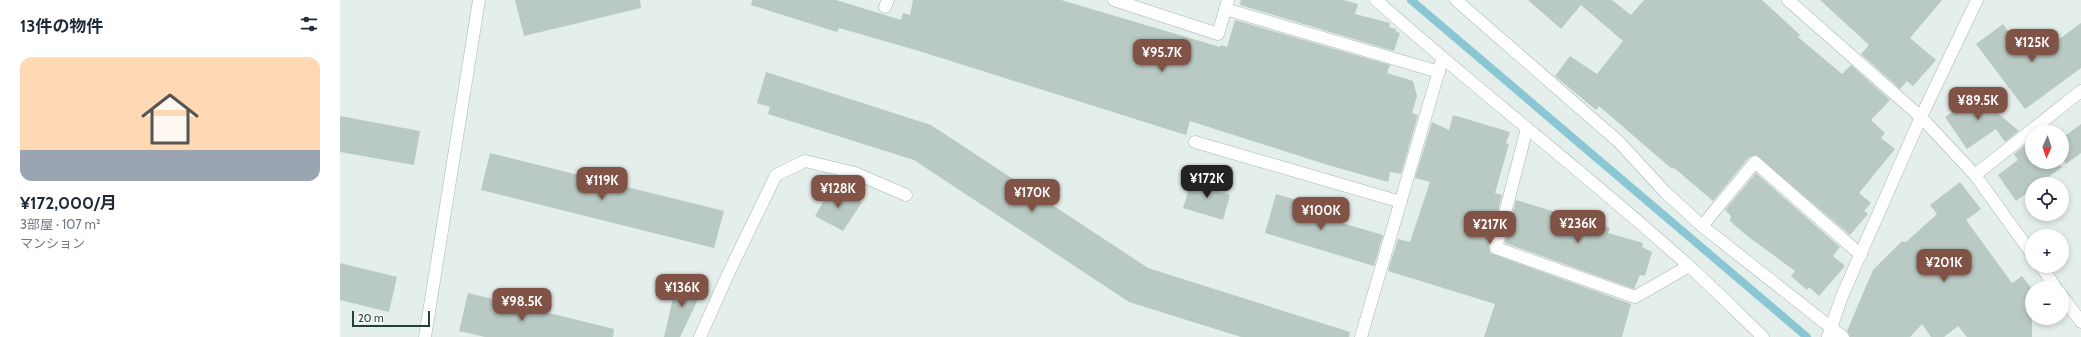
<!DOCTYPE html>
<html lang="ja">
<meta charset="utf-8">
<style>
:root{--surface:#fff;--page:#f2f2f3;--text:#1f2937;--muted:#747a83;--line:#e0e1e3;--accent:#805346}
body{margin:0;font-family:Cabin,"Noto Sans JP",sans-serif;background:var(--page);color:var(--text);height:100vh;display:flex;flex-direction:column;font-size:15px;white-space:nowrap}
*{box-sizing:border-box;margin:0}
p{font-size:13px;color:var(--muted)}
.icon{flex:none;width:22px;height:22px;fill:none;stroke:currentColor;stroke-width:2;stroke-linecap:round;stroke-linejoin:round}
.map{position:relative;flex:1;overflow:hidden}
.drawer{display:flex;flex-direction:column;background:var(--surface);width:340px}
.drawer>*{flex:none}
.needle{width:26px;rotate:183deg}
.buttons{position:absolute;left:1685px;top:125px;display:grid;gap:8px}
.buttons a{display:grid;place-items:center;width:44px;height:44px;border-radius:50%;background:var(--surface);box-shadow:0 2px 6px #0003;font-size:20px}
.scale{position:absolute;left:12px;bottom:10px;width:78px;box-sizing:border-box;padding-left:4px;border:2px solid #224039;border-top:0;font-size:11px;line-height:14px;white-space:nowrap;color:#224039;-webkit-text-stroke:3px #f5faf7;paint-order:stroke}
.price{position:absolute;translate:-50% -34px;padding:0 9px;border-radius:8px;background:var(--accent);color:#fff;font-size:13px;line-height:26px;filter:drop-shadow(0 1px 2px #0008)}
.price::after{content:'';position:absolute;left:50%;top:24px;width:12px;height:9px;margin-left:-6px;background:inherit;clip-path:polygon(0 0,100% 0,50% 100%)}
.price.selected{background:#222;color:#fff}
ul{padding:0;list-style:none}
li{display:grid;align-content:center;gap:8px;height:212px;padding:0 20px}
li+li{border-top:1px solid var(--line)}
li span{display:grid;place-items:center;height:124px;border-radius:12px;color:#555}
li>.icon{margin-inline-start:auto}
span .icon{width:72px;height:72px;fill:#fffc;stroke-width:1}
li b{font-size:17px}
h2{display:flex;justify-content:space-between;align-items:center;height:48px;padding:0 20px;font-size:17px}
main{display:flex;flex:1;min-height:0}
.map>svg:first-child{display:block}
.lines{fill:none;stroke-linecap:round;stroke-linejoin:round}
.stream{stroke:#8ac6d4;stroke-width:8}
.building{fill:#b9c9c3}
.minor-casing{stroke:#a6b6b1;stroke-width:13}
.minor{stroke:#fff;stroke-width:12}
</style>
<main>
<section class="drawer">
<h2>13件の物件<svg class="icon" aria-label="filters" viewBox="0 0 24 24"><path d="M4 7h16M4 17h16"/><circle cx="9" cy="7" r="2"/><circle cx="15" cy="17" r="2"/></svg></h2>
<ul>
<li><span style="background:linear-gradient(#ffd9b3 75%,#9aa5b1 0)"><svg class="icon" aria-label="home" viewBox="0 0 24 24"><path d="M3 11l9-7 9 7M6 9v11h12V9"/></svg></span><div><b>¥172,000/月</b><p>3部屋 · 107 m²</p><p>マンション</p></div></li>
</ul>
</section>
<div class="map">
<svg width="1741" height="337" viewBox="0 0 1741 337">
<rect width="100%" height="100%" fill="#e4eeea"/>
<g class="lines">
<polyline class="stream" points="1071,0 1467,337"/>
</g>
<g class="building">
<polygon points="175,0 300,0 301,8 184,36"/>
<polygon points="412,0 496,0 561,20 563,13 570,15 573,0 721,0 880,47 881,45 887,47 895,20 1050,65 1047,73 1073,81 1077,96 1072,113 1078,115 1061,174 1050,172 1048,182 988,165 850,121 846,135 579,51 499,28 497,32 411,5"/>
<polygon points="901,0 1004,0 1018,4 1015,14 1050,23 1049,27 1056,29 1056,32 1060,33 1054,51 900,5"/>
<polygon points="1188,0 1272,0 1291,15 1304,0 1422,0 1460,35 1458,37 1502,74 1511,65 1550,100 1531,120 1545,133 1541,138 1555,149 1519,193 1531,203 1524,211 1528,214 1510,235 1416,155 1409,157 1373,201 1333,167 1332,169 1259,106 1256,110 1215,76 1230,56 1257,74 1283,41 1241,5 1221,29"/>
<polygon points="1480,0 1602,0 1570,38 1596,60 1573,86 1567,81 1560,89 1521,54 1529,45"/>
<polygon points="1741,23 1741,68 1685,109 1636,44 1663,24 1670,34 1673,32 1692,59"/>
<polygon points="426,72 591,125 808,268 1010,332 1009,337 901,337 789,302 574,160 428,114 430,107 417,103"/>
<polygon points="1633,92 1667,121 1679,131 1665,142 1656,129 1627,149 1605,117 1614,111 1612,108"/>
<polygon points="1113,115 1170,132 1166,143 1169,144 1155,193 1162,195 1149,246 1150,253 1291,304 1282,337 1144,337 1155,304 1048,271 1058,239 1070,242 1090,182 1075,178 1092,122 1109,130"/>
<polygon points="0,116 80,131 74,165 0,152"/>
<polygon points="1741,124 1741,153 1726,164 1722,158 1722,138"/>
<polygon points="1691,140 1692,162 1716,162 1722,167 1699,184 1692,184 1692,189 1676,201 1658,175 1678,160 1674,154"/>
<polygon points="150,153 384,211 374,248 141,190"/>
<polygon points="1416,173 1500,247 1493,256 1505,266 1479,296 1469,287 1467,290 1451,276 1455,271 1406,235 1390,221 1391,216 1385,210"/>
<polygon points="855,177 880,185 878,191 890,195 883,220 843,208 852,180 854,181"/>
<polygon points="1620,182 1641,209 1626,220 1672,283 1682,276 1692,289 1692,337 1627,337 1618,326 1604,337 1591,337 1582,324 1570,337 1510,337 1507,331 1533,270 1562,241 1566,242 1597,214 1590,205"/>
<polygon points="492,187 522,202 503,231 475,216"/>
<polygon points="936,194 980,207 978,216 1043,235 1034,266 925,233"/>
<polygon points="1176,200 1270,228 1268,233 1303,243 1302,247 1312,252 1305,276 1300,275 1294,289 1165,243"/>
<polygon points="0,263 57,277 49,312 0,300"/>
<polygon points="337,281 364,287 340,337 324,337"/>
<polygon points="128,293 274,329 273,337 145,337 119,331"/>
</g>
<g class="lines">
<defs>
<g id="minor">
<polyline points="774,0 878,34 888,0"/>
<path d="M1036,0C1138,91 1247,174 1349,266C1374,289 1398,313 1423,337"/>
<polyline points="1116,0 1279,142 1325,192 1362,226 1503,337"/>
<polyline points="1448,0 1581,117 1635,175 1692,254"/>
<polyline points="545,7 548,0"/>
<polyline points="885,9 1099,72"/>
<polyline points="1187,128 1156,248 1295,297 1349,266"/>
<polyline points="855,142 1061,202"/>
<polyline points="1635,175 1741,91"/>
<polyline points="1362,226 1415,162 1521,255"/>
<polyline points="1701,266 1716,288"/>
<polyline points="1722,296 1741,322"/>
<polyline points="85,337 139,0"/>
<polyline points="360,337 389,272 436,175 465,161 515,173 566,195"/>
<polyline points="1021,337 1102,60"/>
<polyline points="1488,337 1502,296 1581,117 1637,0"/>
</g>
</defs>
<use href="#minor" class="minor-casing"/>
<use href="#minor" class="minor"/>
</g>
</svg>
<div class="buttons">
<a><svg class="needle" viewBox="-14 -14 28 28"><path d="M0-13l5 13h-10z" fill="#e53935"/><path d="M0 13l5-13h-10z" fill="#747a83"/></svg></a>
<a><svg class="icon" aria-label="locate" viewBox="0 0 24 24"><circle cx="12" cy="12" r="6"/><path d="M12 2v4M12 18v4M2 12h4M18 12h4"/></svg></a>
<a>+</a>
<a>−</a>
</div>
<div class="scale">20 m</div>
<b class="price" style="left:1692px;top:63px">¥125K</b>
<b class="price" style="left:822px;top:73px">¥95.7K</b>
<b class="price" style="left:1638px;top:121px">¥89.5K</b>
<b class="price selected" style="left:867px;top:199px">¥172K</b>
<b class="price" style="left:262px;top:201px">¥119K</b>
<b class="price" style="left:498px;top:209px">¥128K</b>
<b class="price" style="left:692px;top:213px">¥170K</b>
<b class="price" style="left:981px;top:231px">¥100K</b>
<b class="price" style="left:1238px;top:244px">¥236K</b>
<b class="price" style="left:1150px;top:245px">¥217K</b>
<b class="price" style="left:1604px;top:283px">¥201K</b>
<b class="price" style="left:342px;top:308px">¥136K</b>
<b class="price" style="left:182px;top:322px">¥98.5K</b>
</div>
</main>
